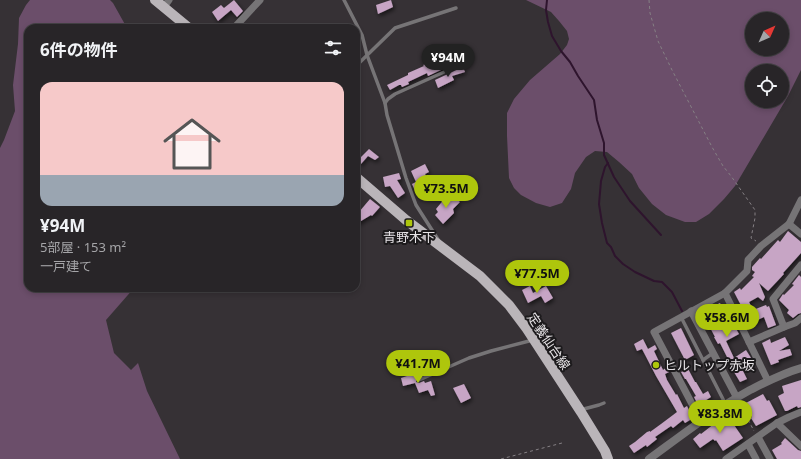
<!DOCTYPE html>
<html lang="ja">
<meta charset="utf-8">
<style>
:root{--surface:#282528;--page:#302d30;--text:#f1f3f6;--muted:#a5a5a8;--line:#444245;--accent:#aec60c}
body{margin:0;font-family:"Noto Sans","Noto Sans JP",sans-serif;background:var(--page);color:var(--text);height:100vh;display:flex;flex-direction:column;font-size:15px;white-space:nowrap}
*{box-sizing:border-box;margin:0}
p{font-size:13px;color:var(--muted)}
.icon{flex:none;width:22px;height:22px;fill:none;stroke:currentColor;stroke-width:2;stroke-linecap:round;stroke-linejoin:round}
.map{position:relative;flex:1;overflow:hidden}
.sheet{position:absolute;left:24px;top:24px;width:336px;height:268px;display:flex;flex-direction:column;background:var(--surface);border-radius:12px;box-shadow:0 2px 6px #0003,0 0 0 1px var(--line)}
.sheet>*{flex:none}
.needle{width:26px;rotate:45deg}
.fabs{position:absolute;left:745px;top:12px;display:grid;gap:8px}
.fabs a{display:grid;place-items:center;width:44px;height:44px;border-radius:50%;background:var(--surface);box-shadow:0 2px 6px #0003,0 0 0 1px var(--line);font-size:20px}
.price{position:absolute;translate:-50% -34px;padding:0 9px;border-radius:14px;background:var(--accent);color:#111;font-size:13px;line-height:26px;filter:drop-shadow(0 1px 2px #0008)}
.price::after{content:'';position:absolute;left:50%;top:24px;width:12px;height:9px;margin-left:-6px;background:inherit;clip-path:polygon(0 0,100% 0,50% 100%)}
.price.current{background:#222;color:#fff}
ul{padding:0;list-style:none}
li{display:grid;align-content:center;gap:8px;height:212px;padding:0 16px}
li span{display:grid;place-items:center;height:124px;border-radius:12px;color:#555}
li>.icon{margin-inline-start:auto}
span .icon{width:72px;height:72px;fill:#fffc;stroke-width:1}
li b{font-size:17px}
h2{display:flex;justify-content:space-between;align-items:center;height:48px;padding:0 16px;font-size:17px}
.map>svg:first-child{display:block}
.forest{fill:#6b4e6a;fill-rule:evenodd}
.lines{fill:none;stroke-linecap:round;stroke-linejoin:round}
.stream{stroke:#2e142d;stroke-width:2}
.building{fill:#c7a5c5;filter:url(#shadow)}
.path{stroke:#858084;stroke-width:1;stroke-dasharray:3 3;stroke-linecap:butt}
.service{stroke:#767476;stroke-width:3.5}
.minor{stroke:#767476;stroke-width:7}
.tertiary{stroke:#767476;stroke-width:8}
.primary{stroke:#bab5b9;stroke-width:10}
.poi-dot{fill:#aec60c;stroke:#1c1a1c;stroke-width:1.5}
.labels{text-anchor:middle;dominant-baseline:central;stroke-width:4;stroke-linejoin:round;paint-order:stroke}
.poi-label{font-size:13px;fill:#e7e4e7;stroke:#1c1a1c}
.street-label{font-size:13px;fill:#e7e4e7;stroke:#1c1a1c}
</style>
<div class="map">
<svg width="801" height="459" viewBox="0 0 801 459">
<defs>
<filter id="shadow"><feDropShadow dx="1.5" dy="2.5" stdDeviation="2" flood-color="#0009"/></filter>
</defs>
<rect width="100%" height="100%" fill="#363135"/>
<g class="forest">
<polygon points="30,0 110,0 113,3 127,28 28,28 28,288 134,288 106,320 114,353 131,370 138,363 147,391 180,459 0,459 0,148 4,140 15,111 13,85 18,44 19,18 26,5"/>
<path d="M526,0H801V70L788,96L735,186L724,199L709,214L696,222H685L666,215L652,204L639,188L632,174L619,162L607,152L595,151L586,157L575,173L571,189L562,203L550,207L536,203L521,195L514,188L509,178L507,136V113L514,99L530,80L560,54L567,45L569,39L567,31L559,21L551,12ZM752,19H782V49H752ZM752,71H782V101H752Z"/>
</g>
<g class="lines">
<g class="stream">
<polyline points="547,0 546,10 548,22 552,36 561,51 570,62 578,76 594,100 597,120 604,143 604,155 614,177 630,201 661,235"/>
<polyline points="608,163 605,167 601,181 599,204 602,223 607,243 611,247 615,256 623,264 635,272 654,281 662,282 672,292 682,311"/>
</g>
</g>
<g class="building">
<polygon points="234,0 243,11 237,17 231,10 218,21 212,12 221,5 224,8"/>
<polygon points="391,0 393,7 378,14 376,5"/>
<polygon points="457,55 460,61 428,76 427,73 408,82 409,84 402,87 401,85 399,85 390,90 387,85 408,75 408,73 424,66 423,65 437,59 438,61 443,59 444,61"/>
<polygon points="463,67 465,72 452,76 454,80 438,88 435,80"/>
<polygon points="369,149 379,157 375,160 368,156 361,164 357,161"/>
<polygon points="425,164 429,172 425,174 431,186 416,193 412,184 416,182 411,171"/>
<polygon points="399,173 401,179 397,180 405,193 398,198 390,186 385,187 383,177"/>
<polygon points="452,196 460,202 453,209 454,213 443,224 435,215 438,212 436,209 445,198 448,201"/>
<polygon points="370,199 380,207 372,216 371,215 356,224 356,207 359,212"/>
<polygon points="788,231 801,242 801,253 783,273 784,274 768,291 759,283 765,297 763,301 758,297 749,302 753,310 766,305 767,307 769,306 776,325 768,328 764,317 751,323 746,312 745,313 734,292 740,288 741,290 754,277 752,276 755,272 752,270 752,267 760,258 761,259 778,240 780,242"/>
<polygon points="799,275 801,277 801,313 798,314 793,318 787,313 789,310 779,300 783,294 784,295 794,285 792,284"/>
<polygon points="530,286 533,293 546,286 553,298 545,303 541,296 528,303 522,290"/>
<polygon points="720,303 727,317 729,316 739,334 726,341 734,358 746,350 751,358 749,359 751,361 741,367 747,379 740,382 728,362 729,361 720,343 718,344 714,337 715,337 705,318 707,317 703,311"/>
<polygon points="681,328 694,355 685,360 671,333"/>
<polygon points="785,337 789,345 779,351 790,349 792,355 778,360 779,362 771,365 762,343 770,339 771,343"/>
<polygon points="643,339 648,349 655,345 657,349 654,351 663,370 666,368 669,372 665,374 667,380 676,395 677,394 684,408 687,406 691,414 690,414 692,417 690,418 690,420 685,423 683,420 673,428 671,426 655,437 657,439 647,447 646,445 634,453 629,446 635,442 647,432 650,431 650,432 661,424 677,412 656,376 642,349 637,351 634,344"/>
<polygon points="432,356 437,368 429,371 424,359"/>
<polygon points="686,365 695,382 696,382 703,394 708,391 711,397 703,402 702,400 697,403 694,397 696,396 686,379 685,379 681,372 684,371 682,367"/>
<polygon points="421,373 422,375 417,378 416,382 419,383 424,381 425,383 431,381 435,395 431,396 428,390 419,393 415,383 403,386 401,378 413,374 414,375"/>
<polygon points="801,380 801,407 798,408 797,406 787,411 785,411 778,396 784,393 782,386"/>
<polygon points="464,384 471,398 461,403 453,388"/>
<polygon points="763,394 767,401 769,400 777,415 756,426 751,418 752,417 744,404"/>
<polygon points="731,415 737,423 734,425 743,438 723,451 716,440 715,441 713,439 700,448 693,439 700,433 701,434 719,420 721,422"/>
<polygon points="785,438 798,450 801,451 801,459 777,459 772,450 782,444 781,443"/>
</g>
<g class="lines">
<g class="path">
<polyline points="649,0 650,13 658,41 672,70 712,147 723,166 731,176 755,210 755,218 751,238 756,241"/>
<polyline points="740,404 754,431"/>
<polyline points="501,459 562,443"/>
</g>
<g class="service">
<polyline points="344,0 362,35 367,55 385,103"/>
<polyline points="356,66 395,28 456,8"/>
<polyline points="439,241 416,205 406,178 387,115 385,103 388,99 395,94 462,64"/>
<polyline points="681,317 726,405"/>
<polyline points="703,360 713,353"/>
<polyline points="419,380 469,358 491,351 533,340"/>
<polyline points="580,410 599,405 604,403"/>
</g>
<g class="minor">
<polyline points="164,7 169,0"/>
<polyline points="234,28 260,0"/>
<polyline points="789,224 801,234"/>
<polyline points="725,293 768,381"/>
<polyline points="691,311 737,398"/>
<polyline points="784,327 773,299 801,265"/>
<polyline points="749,342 784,327 795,323 801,318"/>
<polyline points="701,421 654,332 725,293 747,271 748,260 761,246 789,224 801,200"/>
<polyline points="777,423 801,446"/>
<polyline points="758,437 770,459"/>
<polyline points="748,444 756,459"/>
<polyline points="726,459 777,423 789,417 801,412"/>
</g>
<path class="tertiary" d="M649,459C682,435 714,410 750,390C766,382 783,373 801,368"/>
<g class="primary">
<polyline points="155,0 189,28"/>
<polyline points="356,177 406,220 480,276 509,305 527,329 581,412 605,451 608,459"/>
</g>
</g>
<g class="poi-dot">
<rect x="405" y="219" width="8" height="8" rx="2"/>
<circle cx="656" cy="365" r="4"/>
</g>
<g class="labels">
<g class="poi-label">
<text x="409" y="237">青野木下</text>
<text x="664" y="365" text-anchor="start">ヒルトップ赤坂</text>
</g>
<g class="street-label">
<text transform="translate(549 341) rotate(56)">定義仙台線</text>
</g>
</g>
</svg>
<div class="fabs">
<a><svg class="needle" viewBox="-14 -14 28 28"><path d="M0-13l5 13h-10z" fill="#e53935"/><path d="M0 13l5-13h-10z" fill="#a5a5a8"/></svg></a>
<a><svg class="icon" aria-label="locate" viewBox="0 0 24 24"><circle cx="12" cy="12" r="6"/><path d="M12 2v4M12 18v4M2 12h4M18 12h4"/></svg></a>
</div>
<b class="price current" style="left:448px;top:78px">¥94M</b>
<b class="price" style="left:446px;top:209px">¥73.5M</b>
<b class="price" style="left:537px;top:294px">¥77.5M</b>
<b class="price" style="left:727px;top:338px">¥58.6M</b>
<b class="price" style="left:418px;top:384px">¥41.7M</b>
<b class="price" style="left:720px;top:434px">¥83.8M</b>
<section class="sheet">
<h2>6件の物件<svg class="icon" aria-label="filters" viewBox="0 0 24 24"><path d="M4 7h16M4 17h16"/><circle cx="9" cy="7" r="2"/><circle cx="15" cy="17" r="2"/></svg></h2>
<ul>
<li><span style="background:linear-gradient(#f6c9c9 75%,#9aa5b1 0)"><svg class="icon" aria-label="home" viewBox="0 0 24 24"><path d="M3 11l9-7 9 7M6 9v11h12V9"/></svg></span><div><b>¥94M</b><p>5部屋 · 153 m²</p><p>一戸建て</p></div></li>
</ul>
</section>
</div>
